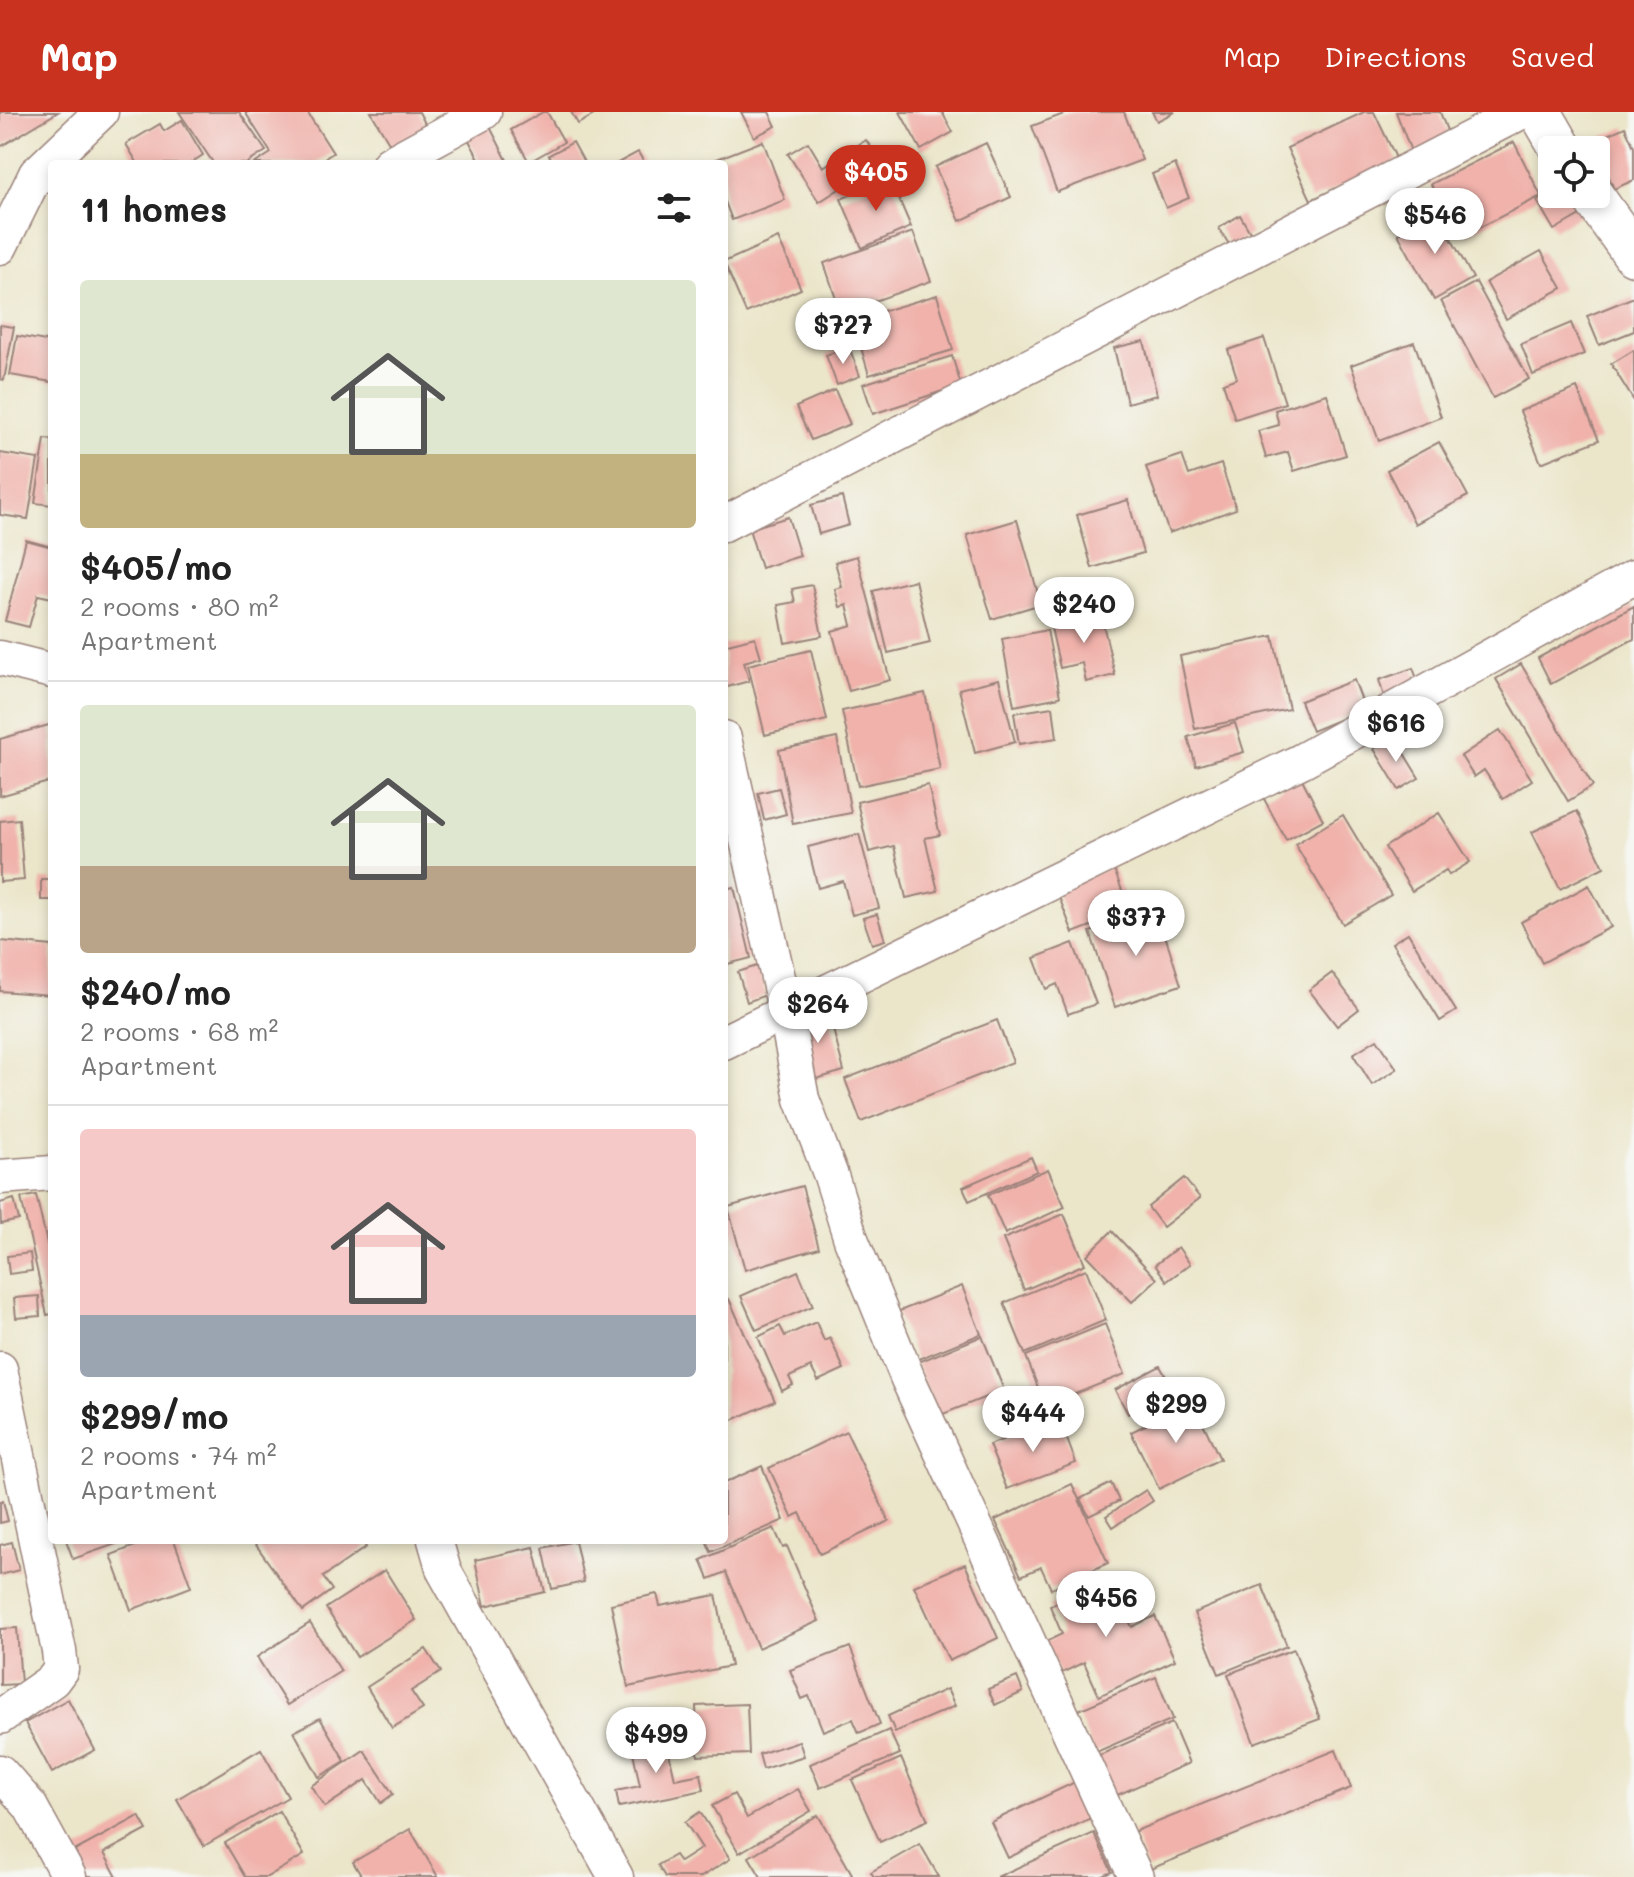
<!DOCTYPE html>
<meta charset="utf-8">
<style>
:root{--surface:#fff;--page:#f6f6f6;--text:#222;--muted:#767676;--line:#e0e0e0;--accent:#c8321e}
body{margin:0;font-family:Mali,sans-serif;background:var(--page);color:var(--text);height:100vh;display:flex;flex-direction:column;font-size:30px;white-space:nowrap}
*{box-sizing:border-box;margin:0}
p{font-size:26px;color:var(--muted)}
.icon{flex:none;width:44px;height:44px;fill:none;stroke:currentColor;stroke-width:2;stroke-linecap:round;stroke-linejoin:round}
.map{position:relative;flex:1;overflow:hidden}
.details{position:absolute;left:48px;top:48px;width:680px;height:1384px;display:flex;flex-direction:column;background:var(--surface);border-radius:8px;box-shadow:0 4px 12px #0003}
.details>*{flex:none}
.tools{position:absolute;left:1538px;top:24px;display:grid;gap:16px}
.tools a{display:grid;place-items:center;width:72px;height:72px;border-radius:8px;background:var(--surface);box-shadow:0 4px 12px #0003;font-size:40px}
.price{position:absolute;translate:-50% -68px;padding:0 18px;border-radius:28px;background:#fff;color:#222;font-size:26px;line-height:52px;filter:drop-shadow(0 2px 4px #0008)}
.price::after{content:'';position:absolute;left:50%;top:48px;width:24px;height:18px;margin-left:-12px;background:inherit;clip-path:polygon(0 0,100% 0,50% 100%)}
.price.on{background:var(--accent);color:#fff}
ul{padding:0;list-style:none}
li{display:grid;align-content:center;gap:16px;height:424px;padding:0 32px}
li+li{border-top:2px solid var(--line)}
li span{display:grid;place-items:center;height:248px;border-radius:8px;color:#555}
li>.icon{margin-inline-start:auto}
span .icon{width:144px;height:144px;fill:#fffc;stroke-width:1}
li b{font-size:34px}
h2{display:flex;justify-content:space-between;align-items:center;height:96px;padding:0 32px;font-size:34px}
header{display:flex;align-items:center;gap:48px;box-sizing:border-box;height:112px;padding:0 40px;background:var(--accent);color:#fff}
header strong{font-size:38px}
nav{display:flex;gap:44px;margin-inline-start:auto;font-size:28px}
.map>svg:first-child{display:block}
.building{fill:#f0b2ab}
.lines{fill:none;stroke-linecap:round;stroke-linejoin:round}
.minor-casing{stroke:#9a827a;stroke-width:37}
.tertiary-casing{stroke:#9a827a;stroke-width:45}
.minor{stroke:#fff;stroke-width:34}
.tertiary{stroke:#fff;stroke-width:42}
</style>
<header>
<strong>Map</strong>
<nav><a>Map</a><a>Directions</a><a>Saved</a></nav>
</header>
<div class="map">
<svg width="1634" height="1765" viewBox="0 0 1634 1765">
<rect width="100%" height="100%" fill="#f6f6f2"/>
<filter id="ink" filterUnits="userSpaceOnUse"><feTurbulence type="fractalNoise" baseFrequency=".0125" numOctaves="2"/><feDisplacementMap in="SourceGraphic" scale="16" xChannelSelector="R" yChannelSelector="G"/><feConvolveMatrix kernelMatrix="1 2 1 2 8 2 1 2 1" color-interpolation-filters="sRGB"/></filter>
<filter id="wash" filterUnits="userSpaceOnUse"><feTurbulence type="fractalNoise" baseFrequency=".006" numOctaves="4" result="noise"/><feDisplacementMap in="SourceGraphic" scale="32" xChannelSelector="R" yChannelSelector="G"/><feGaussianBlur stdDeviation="1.8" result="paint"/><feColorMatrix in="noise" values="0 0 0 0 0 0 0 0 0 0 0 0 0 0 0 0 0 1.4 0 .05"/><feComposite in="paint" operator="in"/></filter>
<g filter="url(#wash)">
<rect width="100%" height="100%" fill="#ebe6ca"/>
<g id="blocks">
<g class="building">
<polygon points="0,0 58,0 0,35"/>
<polygon points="179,0 239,0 266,39 246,52 214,52"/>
<polygon points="245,0 307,0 333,41 315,52 254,52 271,41"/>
<polygon points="371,0 419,0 430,21 395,41"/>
<polygon points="543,0 547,0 564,30 529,50 511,18"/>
<polygon points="571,0 599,0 578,12"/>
<polygon points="741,0 769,0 776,14 754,25"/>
<polygon points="900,0 942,0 953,20 921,38"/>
<polygon points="1069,0 1124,0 1142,48 1057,80 1032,14"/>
<polygon points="1152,0 1175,0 1157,9"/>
<polygon points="1364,0 1374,0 1397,48 1311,88 1287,36"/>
<polygon points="1396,0 1440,0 1450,27 1412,42"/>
<polygon points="182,8 203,43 189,52 138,52 126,32 160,12 164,19"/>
<polygon points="489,13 509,52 482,52 467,25"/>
<polygon points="1625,15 1634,35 1634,68 1614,77 1593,29"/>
<polygon points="866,28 881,50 819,90 788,42 808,30 823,55"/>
<polygon points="763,29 785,88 732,108 724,87 724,52 704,52"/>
<polygon points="573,30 585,52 555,52 549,43"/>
<polygon points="1514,30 1541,84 1465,123 1447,88 1440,92 1431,72"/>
<polygon points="986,31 1011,85 960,109 935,55"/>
<polygon points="638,40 645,52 616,52"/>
<polygon points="1175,52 1189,86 1166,96 1152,62"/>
<polygon points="890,66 911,115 862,136 841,87"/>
<polygon points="1552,81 1568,82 1580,103 1554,118 1537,89"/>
<polygon points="1437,101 1473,166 1434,188 1398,122"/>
<polygon points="1240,103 1251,122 1230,134 1219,116"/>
<polygon points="913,120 931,169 841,201 824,151"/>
<polygon points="778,126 801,177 746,201 724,150"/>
<polygon points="1541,139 1562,176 1506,207 1486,170"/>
<polygon points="1476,170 1529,267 1493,286 1441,189"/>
<polygon points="937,183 953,238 869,263 853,208"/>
<polygon points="1634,185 1634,219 1599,233 1587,204"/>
<polygon points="827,197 834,212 807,224 801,209"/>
<polygon points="1571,211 1584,242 1533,263 1521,232"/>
<polygon points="0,213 14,215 4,268 0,267"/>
<polygon points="17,224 52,230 52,270 10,263"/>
<polygon points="1264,226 1285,291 1235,307 1223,271 1237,266 1228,238"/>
<polygon points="1144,229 1157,283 1127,291 1114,236"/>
<polygon points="1414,230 1441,305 1379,329 1351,253"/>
<polygon points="849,235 860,264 837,273 826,243"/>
<polygon points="1634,238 1634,289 1611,252"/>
<polygon points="952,244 961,273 873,302 863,272"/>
<polygon points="1577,276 1599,328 1541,351 1520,299"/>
<polygon points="835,278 850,312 811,328 796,295"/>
<polygon points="1327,282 1346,343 1294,359 1288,340 1266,346 1258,319 1279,313 1275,298"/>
<polygon points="45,327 52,328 52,393 35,391"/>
<polygon points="1439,330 1468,384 1415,412 1387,358"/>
<polygon points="0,341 38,347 28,407 0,403"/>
<polygon points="1182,343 1189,363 1221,352 1236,397 1169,421 1146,355"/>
<polygon points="842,385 849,413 819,422 811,393"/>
<polygon points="1128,388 1143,441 1092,456 1077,403"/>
<polygon points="788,405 800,444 761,456 749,417"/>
<polygon points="1017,408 1041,492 992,507 967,423"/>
<polygon points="26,428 52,435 52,486 38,483 29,515 5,509"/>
<polygon points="857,444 890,568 849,579 832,519 852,513 847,493 840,495 835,477 842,475 835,450"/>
<polygon points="915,468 930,531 888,541 873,479"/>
<polygon points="812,473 822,524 785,531 778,493 795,490 792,477"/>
<polygon points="1634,494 1634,527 1551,572 1538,546"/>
<polygon points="1100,499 1115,563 1086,570 1082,551 1060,556 1050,511"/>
<polygon points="1047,518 1060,585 1014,594 1002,527"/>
<polygon points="1273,524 1289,597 1195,617 1180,544"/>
<polygon points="755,525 761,545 744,550 749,569 724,576 724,533"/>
<polygon points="811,538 827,608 765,623 748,553"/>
<polygon points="1521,552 1593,674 1568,689 1496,567"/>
<polygon points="1413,556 1420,575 1385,588 1379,568"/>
<polygon points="999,567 1015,630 975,641 959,577"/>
<polygon points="1354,568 1365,597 1312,619 1300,589"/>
<polygon points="925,581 940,657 858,674 842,599"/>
<polygon points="1053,595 1057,626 1019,632 1014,601"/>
<polygon points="1235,611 1244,640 1196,654 1188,625"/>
<polygon points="52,612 52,669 0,684 0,627"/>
<polygon points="1500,618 1532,668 1503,687 1484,658 1474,665 1461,644"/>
<polygon points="1394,625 1419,666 1399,678 1374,637"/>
<polygon points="837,626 851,701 793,712 779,638"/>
<polygon points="1301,665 1323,708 1286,728 1263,685"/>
<polygon points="928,673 940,723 925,726 938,779 906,786 894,734 869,740 857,690"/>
<polygon points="779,676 786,702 764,708 758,681"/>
<polygon points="1577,699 1604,755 1560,777 1532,720"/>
<polygon points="1439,701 1470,750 1449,763 1446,758 1412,779 1385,735"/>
<polygon points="1343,703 1391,783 1343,812 1295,732"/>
<polygon points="19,707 24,768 0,770 0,709"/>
<polygon points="859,722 879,796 852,803 843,769 818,776 808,735"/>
<polygon points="1113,755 1130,799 1073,821 1056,777"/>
<rect x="41" y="767" width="11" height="21"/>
<polygon points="1589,773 1611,815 1542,851 1521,810"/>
<polygon points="734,775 751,846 724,853 724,777"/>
<polygon points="1157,798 1181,873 1115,895 1090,820"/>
<polygon points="877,802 885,828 872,832 863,806"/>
<polygon points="1408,821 1456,899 1440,909 1392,831"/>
<polygon points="1,829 52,834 51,883 0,879"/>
<polygon points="1073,831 1096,892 1068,902 1057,872 1046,877 1034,846"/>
<polygon points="757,854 766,883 747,890 738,860"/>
<polygon points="1332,861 1359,897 1337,914 1309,878"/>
<polygon points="828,898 844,959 809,969 792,908"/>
<polygon points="997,908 1013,950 861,1010 845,967"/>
<polygon points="1377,927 1397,957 1372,973 1353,942"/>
<polygon points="1031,1045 1037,1059 969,1089 963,1075"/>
<polygon points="1048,1057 1065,1095 1005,1122 988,1083"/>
<polygon points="1184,1066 1200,1086 1163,1115 1148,1095"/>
<polygon points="802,1074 819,1136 745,1158 728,1095"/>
<polygon points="36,1083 52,1153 52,1202 47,1203 21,1086"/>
<polygon points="14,1087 19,1108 1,1112 0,1091"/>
<polygon points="1064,1102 1085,1152 1024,1178 1003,1127"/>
<polygon points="1112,1119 1157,1167 1132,1190 1087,1143"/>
<polygon points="1178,1135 1190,1152 1167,1169 1155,1153"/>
<polygon points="30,1141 32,1159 9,1162 7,1144"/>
<polygon points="1086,1157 1106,1208 1025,1242 1004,1191"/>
<polygon points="798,1159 813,1194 756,1218 741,1184"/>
<polygon points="962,1174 981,1222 916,1248 897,1200"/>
<polygon points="39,1184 40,1204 16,1206 14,1186"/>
<polygon points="729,1187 775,1289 724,1312 724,1190"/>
<polygon points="816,1210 824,1229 830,1226 844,1257 818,1269 811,1255 789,1265 793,1273 782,1279 758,1225 780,1214 785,1224"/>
<polygon points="1105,1212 1125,1262 1045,1294 1026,1244"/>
<polygon points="982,1224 1004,1278 938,1304 916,1251"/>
<polygon points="1160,1254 1173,1277 1128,1302 1115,1278"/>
<polygon points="1193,1290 1220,1347 1159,1377 1131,1320"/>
<polygon points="1059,1306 1076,1351 1007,1377 989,1333"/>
<polygon points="846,1319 889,1409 820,1442 800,1401 792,1405 769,1356"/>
<polygon points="762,1354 784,1408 711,1440 706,1428 724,1428 724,1371"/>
<polygon points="1111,1371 1119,1389 1089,1404 1080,1387"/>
<polygon points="1072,1372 1108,1451 1051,1477 1041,1455 1021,1464 995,1408"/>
<polygon points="1146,1378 1153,1389 1113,1415 1106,1404"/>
<polygon points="3,1389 8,1409 0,1411 0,1390"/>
<polygon points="774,1416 783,1436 787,1434 819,1509 758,1536 726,1460 709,1467 701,1448"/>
<polygon points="66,1428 118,1428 119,1431 73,1447"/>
<polygon points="151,1428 174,1428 191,1475 131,1498 111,1443"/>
<polygon points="256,1428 361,1428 366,1435 323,1465 332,1478 303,1499 254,1430"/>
<polygon points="575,1429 584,1470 552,1477 543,1436"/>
<polygon points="12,1430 19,1458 0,1463 0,1433"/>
<polygon points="534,1435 545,1480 485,1494 475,1448"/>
<polygon points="965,1452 998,1526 949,1549 914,1474"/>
<polygon points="385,1458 416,1508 357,1545 326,1496"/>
<polygon points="1110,1466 1132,1515 1155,1504 1175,1548 1099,1584 1084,1550 1060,1562 1045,1530 1062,1522 1050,1494"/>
<polygon points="1262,1473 1287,1534 1219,1562 1194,1501"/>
<polygon points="657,1482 660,1494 716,1483 731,1554 628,1575 611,1492"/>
<polygon points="310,1511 341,1559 287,1593 257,1545"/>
<polygon points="17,1516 21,1572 0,1573 0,1517"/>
<polygon points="850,1535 880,1612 859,1621 853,1607 823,1619 809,1584 802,1587 790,1558"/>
<polygon points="426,1537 441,1560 411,1579 423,1597 392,1616 367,1575"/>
<polygon points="1294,1537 1320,1607 1254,1631 1228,1562"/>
<polygon points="1017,1565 1023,1580 995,1593 988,1577"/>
<polygon points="1156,1565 1173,1607 1094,1641 1076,1599"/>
<polygon points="947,1577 955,1594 895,1620 888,1604"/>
<polygon points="68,1587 95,1638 52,1661 25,1611"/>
<polygon points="747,1592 749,1642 698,1644 696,1594"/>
<polygon points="320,1606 345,1649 319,1665 294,1620"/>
<polygon points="1172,1611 1189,1651 1113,1685 1095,1645"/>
<polygon points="889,1618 900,1642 820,1676 810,1652"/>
<polygon points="665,1623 675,1667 701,1662 704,1678 619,1695 616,1679 640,1674 631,1630"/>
<polygon points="799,1629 804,1644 763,1657 759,1642"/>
<polygon points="261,1637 288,1685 204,1734 177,1687"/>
<polygon points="364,1638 393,1682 381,1691 366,1668 325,1695 311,1674"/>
<polygon points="1336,1638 1351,1676 1148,1758 1133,1720"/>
<polygon points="901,1646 928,1708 880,1730 852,1668"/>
<polygon points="1075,1670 1091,1706 1008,1746 991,1710"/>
<polygon points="798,1677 811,1699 739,1741 712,1694 734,1682 747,1706"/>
<polygon points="279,1699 304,1743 267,1765 245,1765 225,1731"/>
<polygon points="700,1700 730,1747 701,1765 665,1765 658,1753 675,1743 680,1750 702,1736 685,1710"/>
<polygon points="818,1703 852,1762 848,1765 761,1765 749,1745"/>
<polygon points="139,1704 147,1718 104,1741 117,1765 81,1765 69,1742"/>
<polygon points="410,1717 438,1765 362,1765 353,1750"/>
<polygon points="1094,1721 1112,1760 1101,1765 997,1765"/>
<polygon points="920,1732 939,1765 874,1765 871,1760"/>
</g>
</g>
</g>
<g filter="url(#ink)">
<use href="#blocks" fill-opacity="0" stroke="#9a827a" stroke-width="2"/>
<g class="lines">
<defs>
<g id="minor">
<polyline points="389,52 484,0"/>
<polyline points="36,62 101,0"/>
<polyline points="0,135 36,62 52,64"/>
<polyline points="724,412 1521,0"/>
<polyline points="0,546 52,559"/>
<polyline points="724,626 786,901 802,987 831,1064 851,1127 908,1267 1136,1765"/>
<polyline points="724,930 1301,649 1634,465"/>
<polyline points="0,1065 52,1061"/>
<polyline points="0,1257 59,1539 61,1557 53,1568 0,1605"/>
<polyline points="435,1428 444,1459 616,1765"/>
<polyline points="0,1660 30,1694 69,1765"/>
</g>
<g id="tertiary">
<polyline points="1540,0 1562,38"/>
<polyline points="1591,82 1634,142"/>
</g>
</defs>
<use href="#minor" class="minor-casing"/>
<use href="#tertiary" class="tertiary-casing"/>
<use href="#minor" class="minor"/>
<use href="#tertiary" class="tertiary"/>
</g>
</g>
</svg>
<div class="tools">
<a><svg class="icon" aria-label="locate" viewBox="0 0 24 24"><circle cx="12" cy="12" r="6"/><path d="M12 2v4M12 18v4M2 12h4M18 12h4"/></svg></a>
</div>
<b class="price on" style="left:876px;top:101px">$405</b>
<b class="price" style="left:1435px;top:144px">$546</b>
<b class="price" style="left:843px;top:254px">$727</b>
<b class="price" style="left:1084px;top:533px">$240</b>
<b class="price" style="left:1396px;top:652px">$616</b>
<b class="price" style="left:1136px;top:846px">$377</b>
<b class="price" style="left:818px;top:933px">$264</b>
<b class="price" style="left:1176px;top:1333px">$299</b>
<b class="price" style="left:1033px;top:1342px">$444</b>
<b class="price" style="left:1106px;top:1527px">$456</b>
<b class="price" style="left:656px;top:1663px">$499</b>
<section class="details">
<h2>11 homes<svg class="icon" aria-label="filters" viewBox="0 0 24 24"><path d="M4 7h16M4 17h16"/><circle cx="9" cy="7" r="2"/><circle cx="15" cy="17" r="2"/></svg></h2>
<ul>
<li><span style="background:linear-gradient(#dfe7d0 70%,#c2b280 0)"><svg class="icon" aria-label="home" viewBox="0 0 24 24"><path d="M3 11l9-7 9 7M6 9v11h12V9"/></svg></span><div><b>$405/mo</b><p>2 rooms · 80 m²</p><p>Apartment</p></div></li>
<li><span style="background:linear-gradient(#dfe7d0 65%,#b9a48a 0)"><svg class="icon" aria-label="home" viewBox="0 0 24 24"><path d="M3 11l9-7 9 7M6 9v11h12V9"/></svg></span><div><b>$240/mo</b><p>2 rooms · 68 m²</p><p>Apartment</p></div></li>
<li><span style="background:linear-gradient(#f6c9c9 75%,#9aa5b1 0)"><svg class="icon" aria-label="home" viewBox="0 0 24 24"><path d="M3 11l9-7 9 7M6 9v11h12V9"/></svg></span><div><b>$299/mo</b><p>2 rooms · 74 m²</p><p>Apartment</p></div></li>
</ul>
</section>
</div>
